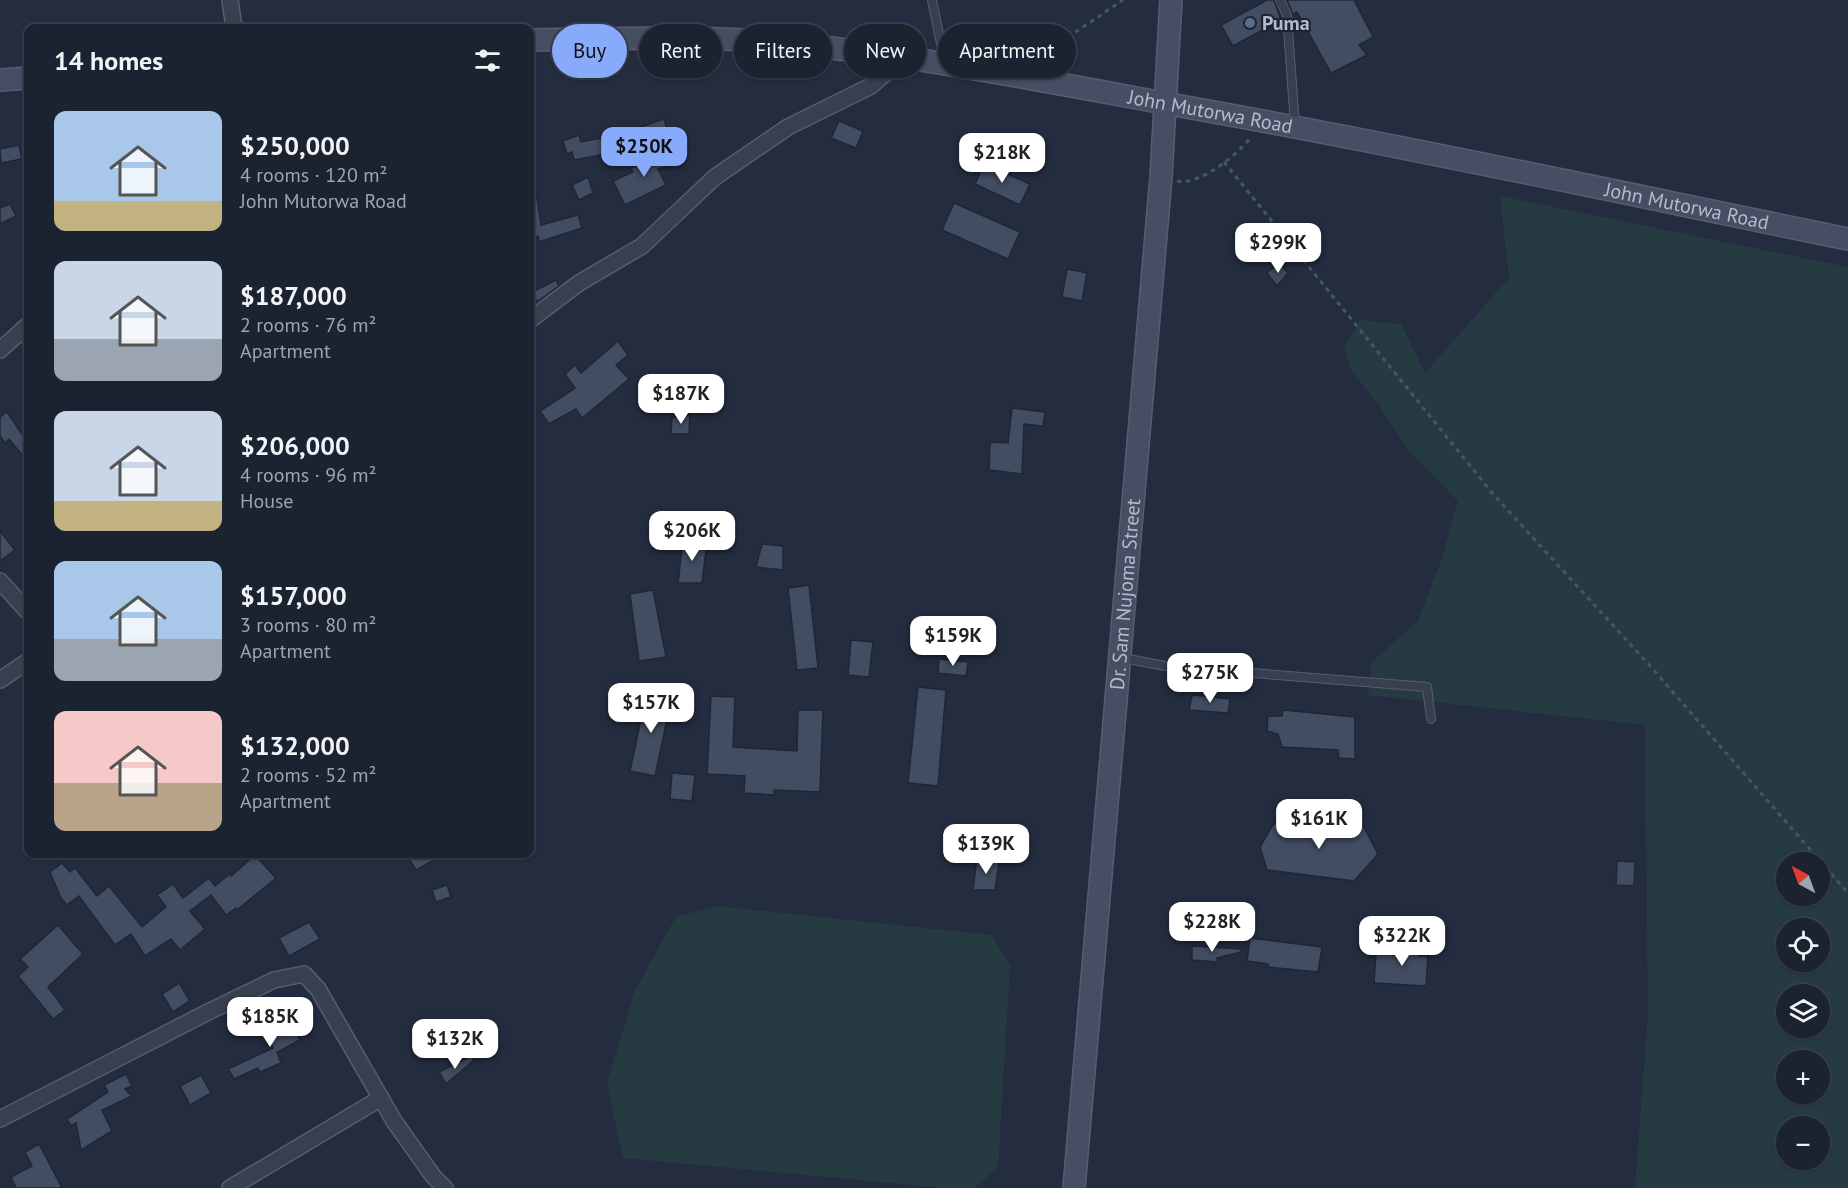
<!DOCTYPE html>
<meta charset="utf-8">
<style>
:root{--surface:#1b2230;--page:#242a38;--text:#f1f3f6;--muted:#a0a4ab;--line:#393f4c;--accent:#88aafb}
body{margin:0;font-family:"PT Sans",sans-serif;background:var(--page);color:var(--text);height:100vh;display:flex;flex-direction:column;font-size:22px;white-space:nowrap}
*{box-sizing:border-box;margin:0}
p{font-size:20px;color:var(--muted)}
.icon{flex:none;width:33px;height:33px;fill:none;stroke:currentColor;stroke-width:2;stroke-linecap:round;stroke-linejoin:round}
.map{position:relative;flex:1;overflow:hidden}
.panel{position:absolute;left:24px;top:24px;width:510px;height:834px;display:flex;flex-direction:column;background:var(--surface);border-radius:12px;box-shadow:0 2px 4px #0004,0 0 0 2px var(--line)}
.panel>*{flex:none}
.guide{position:absolute;left:552px;top:24px;width:570px;height:54px;display:flex;gap:12px}
.needle{width:39px;rotate:319deg}
.fabs{position:absolute;left:1776px;top:852px;display:grid;gap:12px}
.fabs a{display:grid;place-items:center;width:54px;height:54px;border-radius:50%;background:var(--surface);box-shadow:0 2px 4px #0004,0 0 0 2px var(--line);font-size:30px}
.price{position:absolute;translate:-50% -51px;padding:0 14px;border-radius:12px;background:#fff;color:#222;font-size:20px;line-height:39px;filter:drop-shadow(0 2px 3px #0008)}
.price::after{content:'';position:absolute;left:50%;top:36px;width:18px;height:14px;margin-left:-9px;background:inherit;clip-path:polygon(0 0,100% 0,50% 100%)}
.price.active{background:var(--accent);color:#111}
ul{padding:0;list-style:none}
li{display:flex;align-items:center;gap:18px;height:150px;padding:0 30px}
li span{display:grid;place-items:center;flex:none;width:168px;height:120px;border-radius:12px;color:#555}
li>.icon{margin-inline-start:auto}
span .icon{width:72px;height:72px;fill:#fffc;stroke-width:1}
li b{font-size:26px}
h2{display:flex;justify-content:space-between;align-items:center;height:72px;padding:0 30px;font-size:26px}
.pill{padding:0 21px;border-radius:27px;background:var(--surface);box-shadow:0 2px 4px #0004,0 0 0 2px var(--line);font-size:21px;line-height:54px}
.pill.active{background:var(--accent);color:#111}
.map>svg:first-child{display:block}
.green{fill:#263b41;fill-rule:evenodd}
.building{fill:#434d62;stroke:#1f2636;stroke-width:1.5}
.lines{fill:none;stroke-linecap:round;stroke-linejoin:round}
.lane-casing{stroke:#565d6d;stroke-width:10}
.street-casing{stroke:#565d6d;stroke-width:18}
.secondary-casing{stroke:#565d6d;stroke-width:24}
.path{stroke:#44585d;stroke-width:3;stroke-dasharray:4.5 4.5;stroke-linecap:butt}
.lane{stroke:#383f4f;stroke-width:8}
.street{stroke:#383f4f;stroke-width:15}
.secondary{stroke:#464e63;stroke-width:21}
.service-dot{fill:#5c6f8a;stroke:#1d2434;stroke-width:2}
.labels{text-anchor:middle;dominant-baseline:central;stroke-width:4.5;stroke-linejoin:round;paint-order:stroke}
.poi-label{font-size:20px;font-weight:bold;fill:#b4bbca;stroke:#1d2434;text-anchor:start}
.street-label{font-size:20px;fill:#b4bbca;stroke:#1d2434}
</style>
<div class="map">
<svg width="1848" height="1188" viewBox="0 0 1848 1188">
<rect width="100%" height="100%" fill="#242d40"/>
<g class="green">
<path d="M1500,196L1848,267V1188H1635L1648,1015L1645,725L1368,695L1372,662L1418,621L1442,558L1458,501L1408,450L1379,405L1352,372L1344,348L1360,320L1401,324L1425,373L1509,278ZM1786,862H1820V896H1786ZM1786,928H1820V962H1786ZM1786,994H1820V1028H1786ZM1786,1060H1820V1094H1786ZM1786,1126H1820V1160H1786Z"/>
<polygon points="716,906 991,935 1010,965 998,1167 974,1188 946,1188 623,1158 607,1084 635,990 676,917"/>
</g>
<g class="building">
<polygon points="1267,0 1274,0 1281,20 1233,46 1221,25"/>
<polygon points="1287,0 1354,0 1373,37 1359,45 1367,55 1331,73 1297,12 1293,14"/>
<polygon points="664,119 670,140 646,145 641,127"/>
<polygon points="839,121 863,131 856,148 831,138"/>
<polygon points="579,135 581,142 601,138 605,154 574,160 572,152 567,154 563,141"/>
<polygon points="19,145 22,159 1,163 0,149"/>
<polygon points="674,150 679,163 658,169 666,185 625,205 613,181 633,172 631,168"/>
<polygon points="984,164 1030,184 1020,205 975,184"/>
<polygon points="588,177 593,193 579,200 572,185"/>
<polygon points="530,198 537,198 541,225 578,215 582,228 539,242 538,236 530,239"/>
<polygon points="954,203 1020,232 1008,259 942,230"/>
<polygon points="10,204 16,216 0,224 0,208"/>
<polygon points="1279,263 1288,273 1277,286 1267,273"/>
<polygon points="1067,269 1087,273 1082,301 1062,297"/>
<polygon points="556,280 559,286 537,302 532,292"/>
<polygon points="618,341 628,355 616,365 629,379 582,418 576,409 549,424 540,411 575,388 565,374 575,365 581,373"/>
<polygon points="1012,408 1045,412 1043,426 1024,424 1022,474 989,470 990,442 1008,443"/>
<polygon points="7,412 28,443 28,462 9,439 5,443 0,436 0,417"/>
<polygon points="690,415 689,434 671,434 672,418"/>
<polygon points="0,531 15,550 0,561"/>
<polygon points="683,540 707,541 702,583 678,583"/>
<polygon points="762,544 783,546 783,570 756,567"/>
<polygon points="809,585 818,668 797,670 788,588"/>
<polygon points="653,590 666,657 639,661 630,594"/>
<polygon points="851,640 873,642 869,677 848,675"/>
<polygon points="939,659 968,662 966,676 938,673"/>
<polygon points="918,687 946,690 938,786 908,783"/>
<polygon points="647,691 672,696 655,776 630,771"/>
<polygon points="1192,695 1230,699 1228,713 1189,710"/>
<polygon points="711,696 735,697 733,747 797,751 798,710 823,710 820,792 774,790 774,795 744,793 745,776 707,774"/>
<polygon points="1283,710 1355,717 1355,759 1339,758 1338,750 1282,747 1278,734 1267,731 1268,716 1282,716"/>
<polygon points="672,773 695,775 692,801 670,799"/>
<polygon points="1274,823 1362,824 1378,854 1354,881 1267,870 1260,847"/>
<polygon points="406,854 445,854 416,870"/>
<polygon points="255,855 276,878 237,910 236,908 226,915 211,895 190,911 205,929 180,950 171,939 145,956 131,934 115,945 79,896 67,905 61,898 50,872 62,863 70,872 75,868 97,896 109,886 142,927 166,907 157,895 173,884 183,898 209,878 215,886 230,874 231,876"/>
<polygon points="977,857 999,862 995,890 973,890"/>
<polygon points="1617,861 1635,862 1634,886 1616,885"/>
<polygon points="447,885 451,897 436,902 432,890"/>
<polygon points="309,922 320,939 289,956 279,938"/>
<polygon points="58,925 83,954 48,987 65,1010 53,1019 18,976 28,967 20,959"/>
<polygon points="1250,938 1322,947 1318,972 1268,967 1268,964 1247,961"/>
<polygon points="1401,942 1419,943 1419,956 1428,956 1426,986 1374,983 1376,953 1400,954"/>
<polygon points="1192,946 1241,949 1241,952 1217,958 1218,962 1192,960"/>
<polygon points="179,983 190,1001 173,1012 162,994"/>
<polygon points="286,1013 300,1040 277,1052 281,1063 260,1072 258,1068 234,1079 228,1069 273,1048 267,1036 276,1027 272,1020"/>
<polygon points="471,1056 474,1060 446,1084 439,1072"/>
<polygon points="126,1074 132,1086 125,1089 132,1096 102,1110 112,1131 81,1150 76,1123 71,1126 67,1119 108,1092 104,1085"/>
<polygon points="201,1075 211,1093 190,1105 180,1086"/>
<polygon points="39,1144 47,1159 62,1188 16,1188 11,1177 32,1166 25,1152"/>
</g>
<g class="lines">
<defs>
<g id="lane">
<polyline points="932,0 945,63"/>
<polyline points="1280,0 1287,15 1295,125"/>
<polyline points="1123,658 1165,666 1427,687 1431,719"/>
</g>
<g id="street">
<polyline points="230,0 234,28"/>
<polyline points="530,320 579,283 642,246 715,177 788,127 871,86 903,58"/>
<polyline points="0,350 28,325"/>
<polyline points="0,581 28,612"/>
<polyline points="0,680 28,661"/>
<polyline points="0,1119 210,1011 274,980 304,974 318,989 394,1121 433,1176 445,1188"/>
<polyline points="230,1188 381,1098"/>
</g>
<g id="secondary">
<path id="s1" d="M530,40C610,39 691,35 771,42C905,53 1038,80 1169,104C1396,144 1622,193 1848,239"/>
<polyline points="0,80 28,78"/>
<path id="s2" d="M1074,1188L1161,177L1171,0"/>
</g>
</defs>
<use href="#lane" class="lane-casing"/>
<use href="#street" class="street-casing"/>
<use href="#secondary" class="secondary-casing"/>
<g class="path">
<polyline points="1029,60 1052,48 1123,0"/>
<polyline points="1224,162 1493,494 1652,668 1848,893"/>
<path d="M1177,181C1200,186 1238,154 1251,137"/>
</g>
<use href="#lane" class="lane"/>
<use href="#street" class="street"/>
<use href="#secondary" class="secondary"/>
</g>
<circle class="service-dot" cx="1250" cy="23" r="6"/>
<g class="labels">
<g class="poi-label">
<text x="1262" y="23">Puma</text>
</g>
<g class="street-label">
<text stroke="none"><textPath href="#s1" startOffset="686">John Mutorwa Road</textPath></text>
<text stroke="none"><textPath href="#s1" startOffset="1172">John Mutorwa Road</textPath></text>
<text stroke="none"><textPath href="#s2" startOffset="596">Dr. Sam Nujoma Street</textPath></text>
</g>
</g>
</svg>
<div class="fabs">
<a><svg class="needle" viewBox="-14 -14 28 28"><path d="M0-13l5 13h-10z" fill="#e53935"/><path d="M0 13l5-13h-10z" fill="#a0a4ab"/></svg></a>
<a><svg class="icon" aria-label="locate" viewBox="0 0 24 24"><circle cx="12" cy="12" r="6"/><path d="M12 2v4M12 18v4M2 12h4M18 12h4"/></svg></a>
<a><svg class="icon" aria-label="layers" viewBox="0 0 24 24"><path d="M12 4l9 5-9 5-9-5zM3 14l9 5 9-5"/></svg></a>
<a>+</a>
<a>−</a>
</div>
<b class="price active" style="left:644px;top:178px">$250K</b>
<b class="price" style="left:1002px;top:184px">$218K</b>
<b class="price" style="left:1278px;top:274px">$299K</b>
<b class="price" style="left:681px;top:425px">$187K</b>
<b class="price" style="left:692px;top:562px">$206K</b>
<b class="price" style="left:953px;top:667px">$159K</b>
<b class="price" style="left:1210px;top:704px">$275K</b>
<b class="price" style="left:651px;top:734px">$157K</b>
<b class="price" style="left:1319px;top:850px">$161K</b>
<b class="price" style="left:986px;top:875px">$139K</b>
<b class="price" style="left:1212px;top:953px">$228K</b>
<b class="price" style="left:1402px;top:967px">$322K</b>
<b class="price" style="left:270px;top:1048px">$185K</b>
<b class="price" style="left:455px;top:1070px">$132K</b>
<div class="guide">
<a class="pill active">Buy</a>
<a class="pill">Rent</a>
<a class="pill">Filters</a>
<a class="pill">New</a>
<a class="pill">Apartment</a>
</div>
<section class="panel">
<h2>14 homes<svg class="icon" aria-label="filters" viewBox="0 0 24 24"><path d="M4 7h16M4 17h16"/><circle cx="9" cy="7" r="2"/><circle cx="15" cy="17" r="2"/></svg></h2>
<ul>
<li><span style="background:linear-gradient(#a9c7e8 75%,#c2b280 0)"><svg class="icon" aria-label="home" viewBox="0 0 24 24"><path d="M3 11l9-7 9 7M6 9v11h12V9"/></svg></span><div><b>$250,000</b><p>4 rooms · 120 m²</p><p>John Mutorwa Road</p></div></li>
<li><span style="background:linear-gradient(#c9d6e8 65%,#9aa5b1 0)"><svg class="icon" aria-label="home" viewBox="0 0 24 24"><path d="M3 11l9-7 9 7M6 9v11h12V9"/></svg></span><div><b>$187,000</b><p>2 rooms · 76 m²</p><p>Apartment</p></div></li>
<li><span style="background:linear-gradient(#c9d6e8 75%,#c2b280 0)"><svg class="icon" aria-label="home" viewBox="0 0 24 24"><path d="M3 11l9-7 9 7M6 9v11h12V9"/></svg></span><div><b>$206,000</b><p>4 rooms · 96 m²</p><p>House</p></div></li>
<li><span style="background:linear-gradient(#a9c7e8 65%,#9aa5b1 0)"><svg class="icon" aria-label="home" viewBox="0 0 24 24"><path d="M3 11l9-7 9 7M6 9v11h12V9"/></svg></span><div><b>$157,000</b><p>3 rooms · 80 m²</p><p>Apartment</p></div></li>
<li><span style="background:linear-gradient(#f6c9c9 60%,#b9a48a 0)"><svg class="icon" aria-label="home" viewBox="0 0 24 24"><path d="M3 11l9-7 9 7M6 9v11h12V9"/></svg></span><div><b>$132,000</b><p>2 rooms · 52 m²</p><p>Apartment</p></div></li>
</ul>
</section>
</div>
